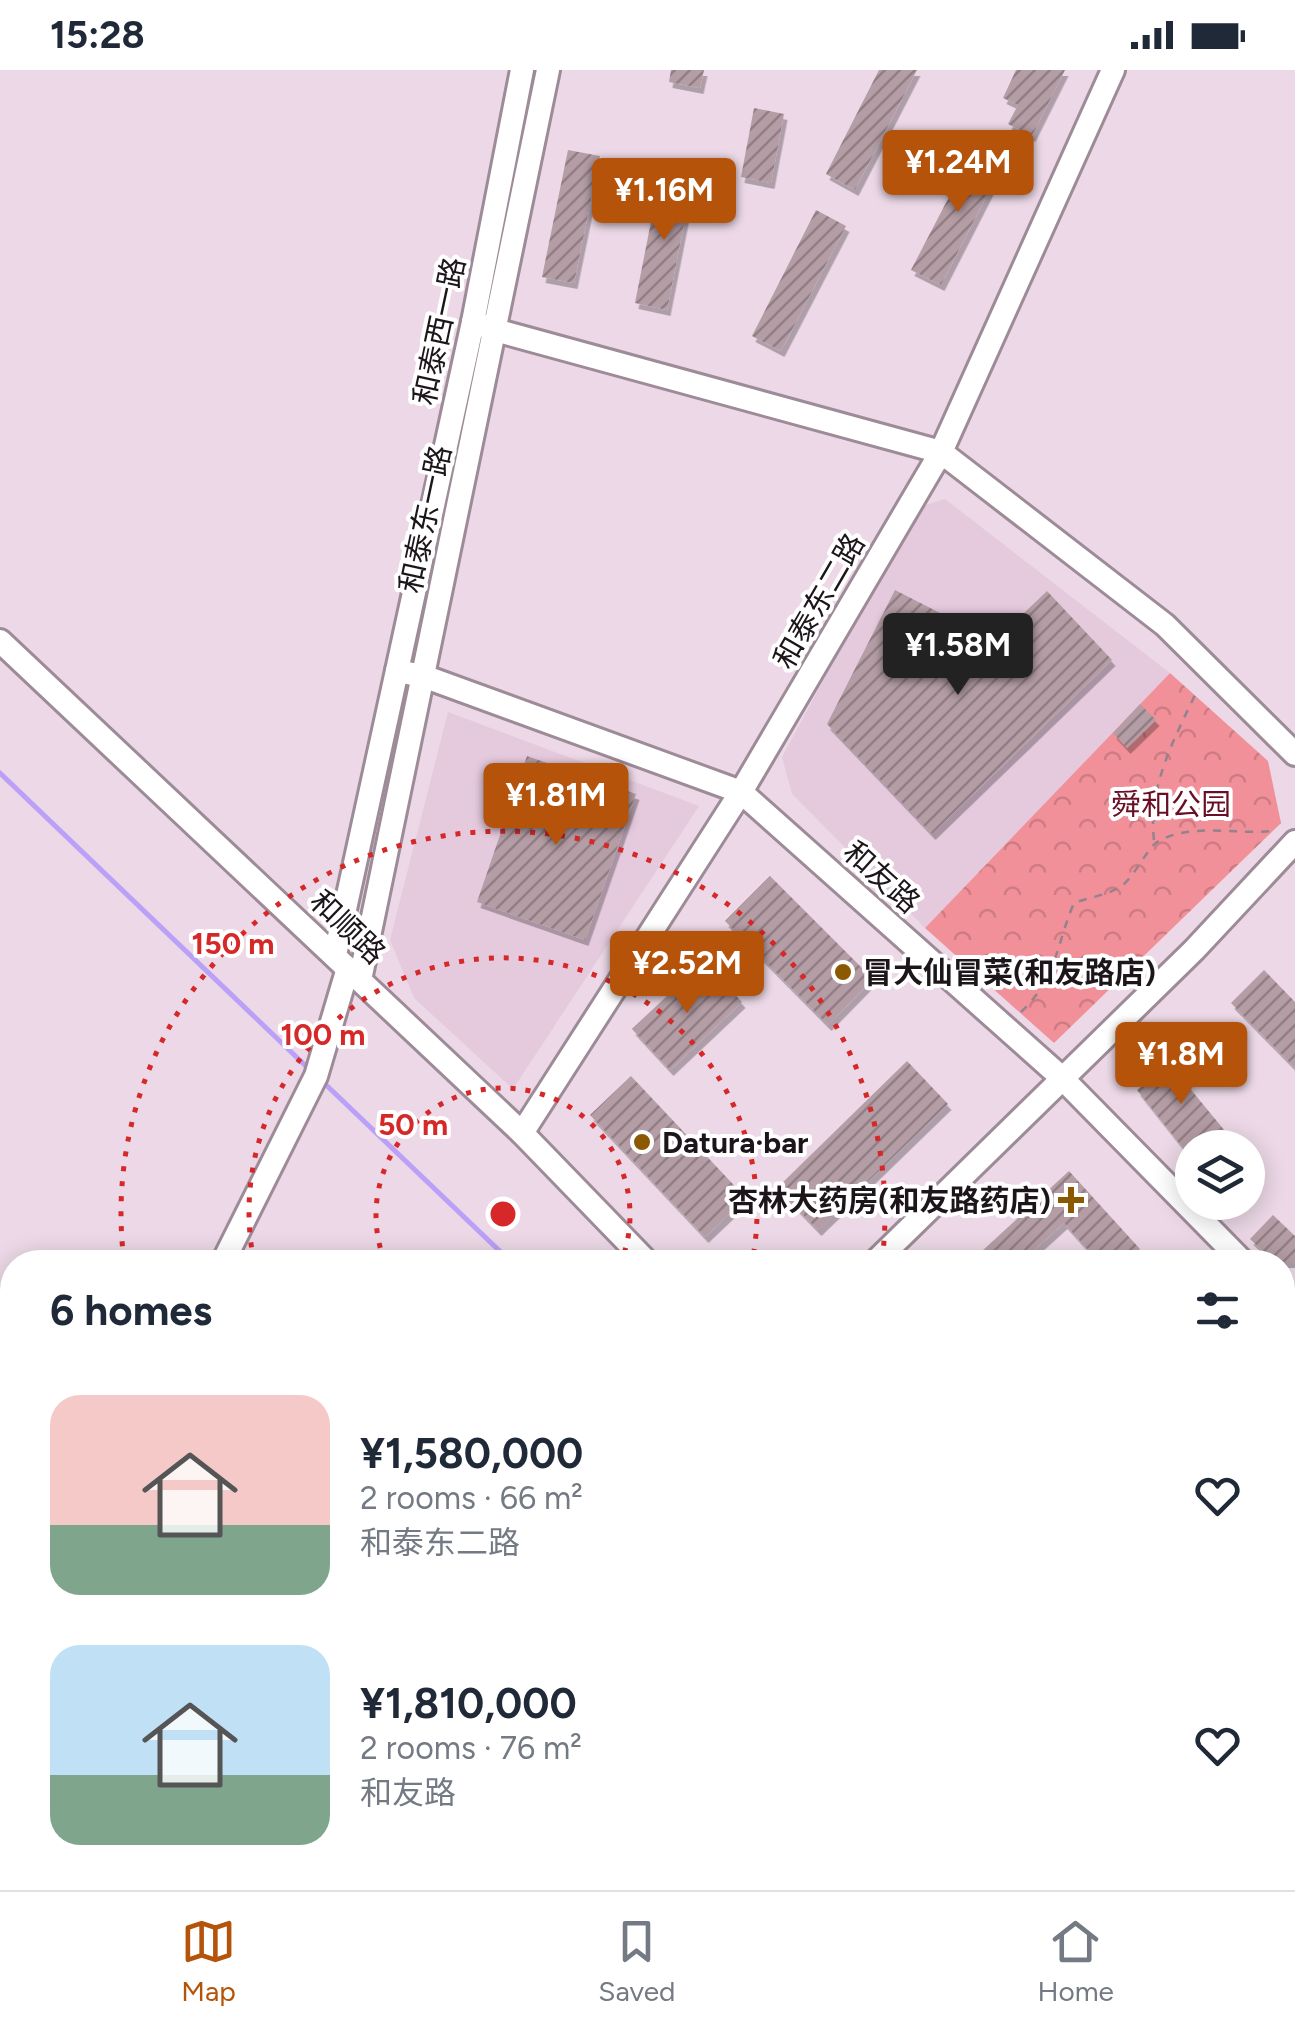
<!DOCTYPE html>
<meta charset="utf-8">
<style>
:root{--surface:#fff;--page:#f2f2f3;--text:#1f2937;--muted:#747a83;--line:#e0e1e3;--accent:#b45309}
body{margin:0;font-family:Figtree,"Noto Sans SC",sans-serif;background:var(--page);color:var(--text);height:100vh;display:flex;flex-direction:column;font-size:38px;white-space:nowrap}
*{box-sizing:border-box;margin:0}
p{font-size:32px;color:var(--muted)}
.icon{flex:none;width:55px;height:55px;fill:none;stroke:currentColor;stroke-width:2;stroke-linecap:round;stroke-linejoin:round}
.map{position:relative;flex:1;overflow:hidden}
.side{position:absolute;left:0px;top:1180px;width:1295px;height:640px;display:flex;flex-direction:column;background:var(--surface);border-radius:40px 40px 0 0;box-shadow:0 5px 25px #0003}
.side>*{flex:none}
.tools{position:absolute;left:1175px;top:1060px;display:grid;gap:20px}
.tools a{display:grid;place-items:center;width:90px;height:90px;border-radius:50%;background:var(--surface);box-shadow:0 5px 25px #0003;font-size:50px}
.price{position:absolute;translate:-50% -85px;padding:0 22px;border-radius:10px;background:var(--accent);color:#fff;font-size:32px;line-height:65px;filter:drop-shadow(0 2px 5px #0008)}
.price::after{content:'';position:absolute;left:50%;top:60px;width:30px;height:22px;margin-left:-15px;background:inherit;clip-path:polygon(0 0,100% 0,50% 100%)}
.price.on{background:#222;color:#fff}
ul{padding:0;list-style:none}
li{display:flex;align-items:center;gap:30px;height:250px;padding:0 50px}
li span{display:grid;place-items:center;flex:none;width:280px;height:200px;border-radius:30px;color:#555}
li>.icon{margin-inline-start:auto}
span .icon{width:120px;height:120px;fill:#fffc;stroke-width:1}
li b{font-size:42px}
h2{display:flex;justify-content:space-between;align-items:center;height:120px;padding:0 50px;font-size:42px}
.status{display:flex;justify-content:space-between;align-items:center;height:70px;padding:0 50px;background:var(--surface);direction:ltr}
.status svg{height:28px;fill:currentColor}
.tab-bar{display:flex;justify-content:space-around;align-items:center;height:140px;border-top:2px solid var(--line);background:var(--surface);font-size:28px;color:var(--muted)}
.tab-bar a{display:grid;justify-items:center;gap:5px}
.tab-bar .on{color:var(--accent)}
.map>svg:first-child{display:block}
.built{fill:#e5cadd}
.forest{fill:url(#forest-crowns)}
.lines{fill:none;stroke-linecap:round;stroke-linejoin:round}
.stream{stroke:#bba0f7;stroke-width:5}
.building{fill:url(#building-hatch);filter:url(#shadow)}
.minor-casing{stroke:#9d8b98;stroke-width:28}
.path{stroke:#92838e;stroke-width:2.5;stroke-dasharray:8 8;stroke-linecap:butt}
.minor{stroke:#fff;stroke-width:22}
.ring{fill:none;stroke:#d62828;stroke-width:5;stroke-dasharray:5 10}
.poi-dot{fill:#8b5902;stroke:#fff;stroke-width:4}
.labels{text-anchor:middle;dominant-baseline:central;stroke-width:8;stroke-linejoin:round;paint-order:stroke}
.street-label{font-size:30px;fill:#1c151a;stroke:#fff}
.park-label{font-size:30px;fill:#6a0e24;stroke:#fff}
.poi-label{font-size:30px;font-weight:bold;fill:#1c151a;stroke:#fff;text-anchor:start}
.centre{fill:#d62828;stroke:#fff;stroke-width:5}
.ring-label{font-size:30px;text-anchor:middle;font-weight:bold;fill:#d62828;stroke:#fff;stroke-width:8;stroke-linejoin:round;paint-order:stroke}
</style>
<div class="status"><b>15:28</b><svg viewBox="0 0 49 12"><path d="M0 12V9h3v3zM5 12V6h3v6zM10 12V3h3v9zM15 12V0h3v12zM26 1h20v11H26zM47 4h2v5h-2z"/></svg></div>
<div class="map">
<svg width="1295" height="1820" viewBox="0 0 1295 1820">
<defs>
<pattern id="forest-crowns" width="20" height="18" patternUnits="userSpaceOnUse" patternTransform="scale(2.5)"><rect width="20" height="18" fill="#f19099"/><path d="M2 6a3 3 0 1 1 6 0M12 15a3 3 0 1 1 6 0" fill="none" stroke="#ce7b83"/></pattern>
<pattern id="building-hatch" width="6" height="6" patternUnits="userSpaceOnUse" patternTransform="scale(2.5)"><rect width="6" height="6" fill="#b49da4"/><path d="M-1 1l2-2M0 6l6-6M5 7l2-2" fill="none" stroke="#927f85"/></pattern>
<filter id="shadow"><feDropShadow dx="3.5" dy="6" stdDeviation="0" flood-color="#0004"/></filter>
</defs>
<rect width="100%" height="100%" fill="#ecd8e6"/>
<g class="built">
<polygon points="945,429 1170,603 925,858 792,724 782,687 916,438"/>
<polygon points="448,642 699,736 513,1019 414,928 390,870"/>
</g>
<polygon class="forest" points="1170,603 1268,691 1281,753 1054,973 925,858"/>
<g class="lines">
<g class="stream">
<polyline points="0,703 310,1000"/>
<polyline points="322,1011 511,1192"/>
</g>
</g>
<g class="building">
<polygon points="671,0 704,0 700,18 669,12"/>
<polygon points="879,0 917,0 855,120 826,104"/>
<polygon points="1016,0 1065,0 1032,66 1008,54 1018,35 1003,28"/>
<polygon points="754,38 784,44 771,113 741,107"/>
<polygon points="976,75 1005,90 941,215 911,200"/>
<polygon points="568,80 600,86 574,213 542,207"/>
<polygon points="660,106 692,113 667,240 635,233"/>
<polygon points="816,140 846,156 781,281 752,266"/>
<polygon points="895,520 995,571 1047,521 1112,590 932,764 827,654"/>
<polygon points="1140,634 1156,650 1127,678 1113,663"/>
<polygon points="527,686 636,724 585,870 477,832"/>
<polygon points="770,806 873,909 828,955 725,851"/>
<polygon points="704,891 742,932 670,1000 632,959"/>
<polygon points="1264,900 1295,932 1295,998 1231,933"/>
<polygon points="1180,985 1193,1001 1183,1010 1225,1061 1204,1078 1183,1078 1137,1020"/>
<polygon points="907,991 948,1034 818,1160 777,1118"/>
<polygon points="631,1006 746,1128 705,1167 590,1045"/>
<polygon points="1069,1101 1140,1179 1125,1192 1099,1192 1064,1153 1021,1192 970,1192"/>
<polygon points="1273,1145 1295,1166 1295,1192 1274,1192 1250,1169"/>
</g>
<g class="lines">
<defs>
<g id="minor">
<polyline points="473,252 495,260 941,382 1165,555 1295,684"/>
<polyline points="0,571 522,1063 647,1192"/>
<polyline points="397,601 423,606 741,722 1062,1008 1243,1192"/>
<polyline points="335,885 473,252 522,0"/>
<polyline points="360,910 548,0"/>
<polyline points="522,1063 741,722 941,382 1113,0"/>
<polyline points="223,1192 316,1006 348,898"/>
<polyline points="875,1192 1194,880 1295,772"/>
<polyline points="1282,1233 1295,1245"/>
<polyline points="1282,1407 1295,1395"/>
<polyline points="0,1640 12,1615"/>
<polyline points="0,1785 12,1788"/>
<polyline points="89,1808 139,1820"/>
<polyline points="241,1820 254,1808"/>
<polyline points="635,1820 652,1810"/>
</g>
</defs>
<use href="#minor" class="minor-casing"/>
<g class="path">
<path d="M1154,770C1148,718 1173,671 1195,625"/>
<path d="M1021,942C1057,908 1056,875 1074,833C1090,827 1110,825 1124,814C1136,803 1148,778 1157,772C1191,752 1235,765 1272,761"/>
</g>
<use href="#minor" class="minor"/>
</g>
<g class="ring">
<path d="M385 1192A127 127 0 1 1 621 1192"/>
<path d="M254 1192A254 254 0 1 1 752 1192"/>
<path d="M124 1191A382 382 0 1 1 882 1191"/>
</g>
<g class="poi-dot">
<circle cx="843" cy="902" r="10"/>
<circle cx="642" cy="1072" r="10"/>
<path d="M1066 1115h10v10h10v10h-10v10h-10v-10h-10v-10h10z"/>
</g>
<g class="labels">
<g class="street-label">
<text transform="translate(439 261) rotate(-78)">和泰西一路</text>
<text transform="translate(425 449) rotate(-78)">和泰东一路</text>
<text transform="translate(819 531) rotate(-60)">和泰东二路</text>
<text transform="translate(882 807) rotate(42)">和友路</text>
<text transform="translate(348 857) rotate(44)">和顺路</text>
</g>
<g class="park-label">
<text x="1171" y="734">舜和公园</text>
</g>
<g class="poi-label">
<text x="863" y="902">冒大仙冒菜(和友路店)</text>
<text x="662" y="1072">Datura·bar</text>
<text x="1051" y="1130" text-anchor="end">杏林大药房(和友路药店)</text>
</g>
</g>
<circle cx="503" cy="1144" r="15" class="centre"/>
<g class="ring-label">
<text x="233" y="884">150 m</text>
<text x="323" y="975">100 m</text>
<text x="413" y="1065">50 m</text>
</g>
</svg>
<div class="tools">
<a><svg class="icon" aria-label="layers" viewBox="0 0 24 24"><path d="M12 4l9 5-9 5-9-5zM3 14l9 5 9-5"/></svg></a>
</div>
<b class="price" style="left:958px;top:145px">¥1.24M</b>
<b class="price" style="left:664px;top:173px">¥1.16M</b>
<b class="price on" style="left:958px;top:628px">¥1.58M</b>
<b class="price" style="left:556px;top:778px">¥1.81M</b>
<b class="price" style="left:687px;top:946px">¥2.52M</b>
<b class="price" style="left:1181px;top:1037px">¥1.8M</b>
<section class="side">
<h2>6 homes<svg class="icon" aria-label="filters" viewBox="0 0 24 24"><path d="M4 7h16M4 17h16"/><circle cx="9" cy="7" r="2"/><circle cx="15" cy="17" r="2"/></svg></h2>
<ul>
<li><span style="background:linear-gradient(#f6c9c9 65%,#7fa58c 0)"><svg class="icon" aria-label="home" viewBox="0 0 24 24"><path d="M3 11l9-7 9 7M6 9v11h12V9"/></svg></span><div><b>¥1,580,000</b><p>2 rooms · 66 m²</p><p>和泰东二路</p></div><svg class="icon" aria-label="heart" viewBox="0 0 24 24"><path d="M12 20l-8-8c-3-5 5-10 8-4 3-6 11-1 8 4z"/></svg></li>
<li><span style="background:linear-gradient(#bfe0f5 65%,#7fa58c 0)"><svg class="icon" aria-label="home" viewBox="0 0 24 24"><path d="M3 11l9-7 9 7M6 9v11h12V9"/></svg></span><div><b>¥1,810,000</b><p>2 rooms · 76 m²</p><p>和友路</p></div><svg class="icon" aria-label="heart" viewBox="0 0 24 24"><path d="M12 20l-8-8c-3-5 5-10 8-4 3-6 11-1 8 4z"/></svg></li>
</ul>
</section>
</div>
<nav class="tab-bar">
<a class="on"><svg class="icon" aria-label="map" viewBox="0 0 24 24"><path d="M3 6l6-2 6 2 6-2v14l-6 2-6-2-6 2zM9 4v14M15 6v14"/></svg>Map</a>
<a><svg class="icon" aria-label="saved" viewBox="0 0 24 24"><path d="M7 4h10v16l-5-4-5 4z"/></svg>Saved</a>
<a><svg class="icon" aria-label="home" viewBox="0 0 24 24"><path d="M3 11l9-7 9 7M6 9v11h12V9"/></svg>Home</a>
</nav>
